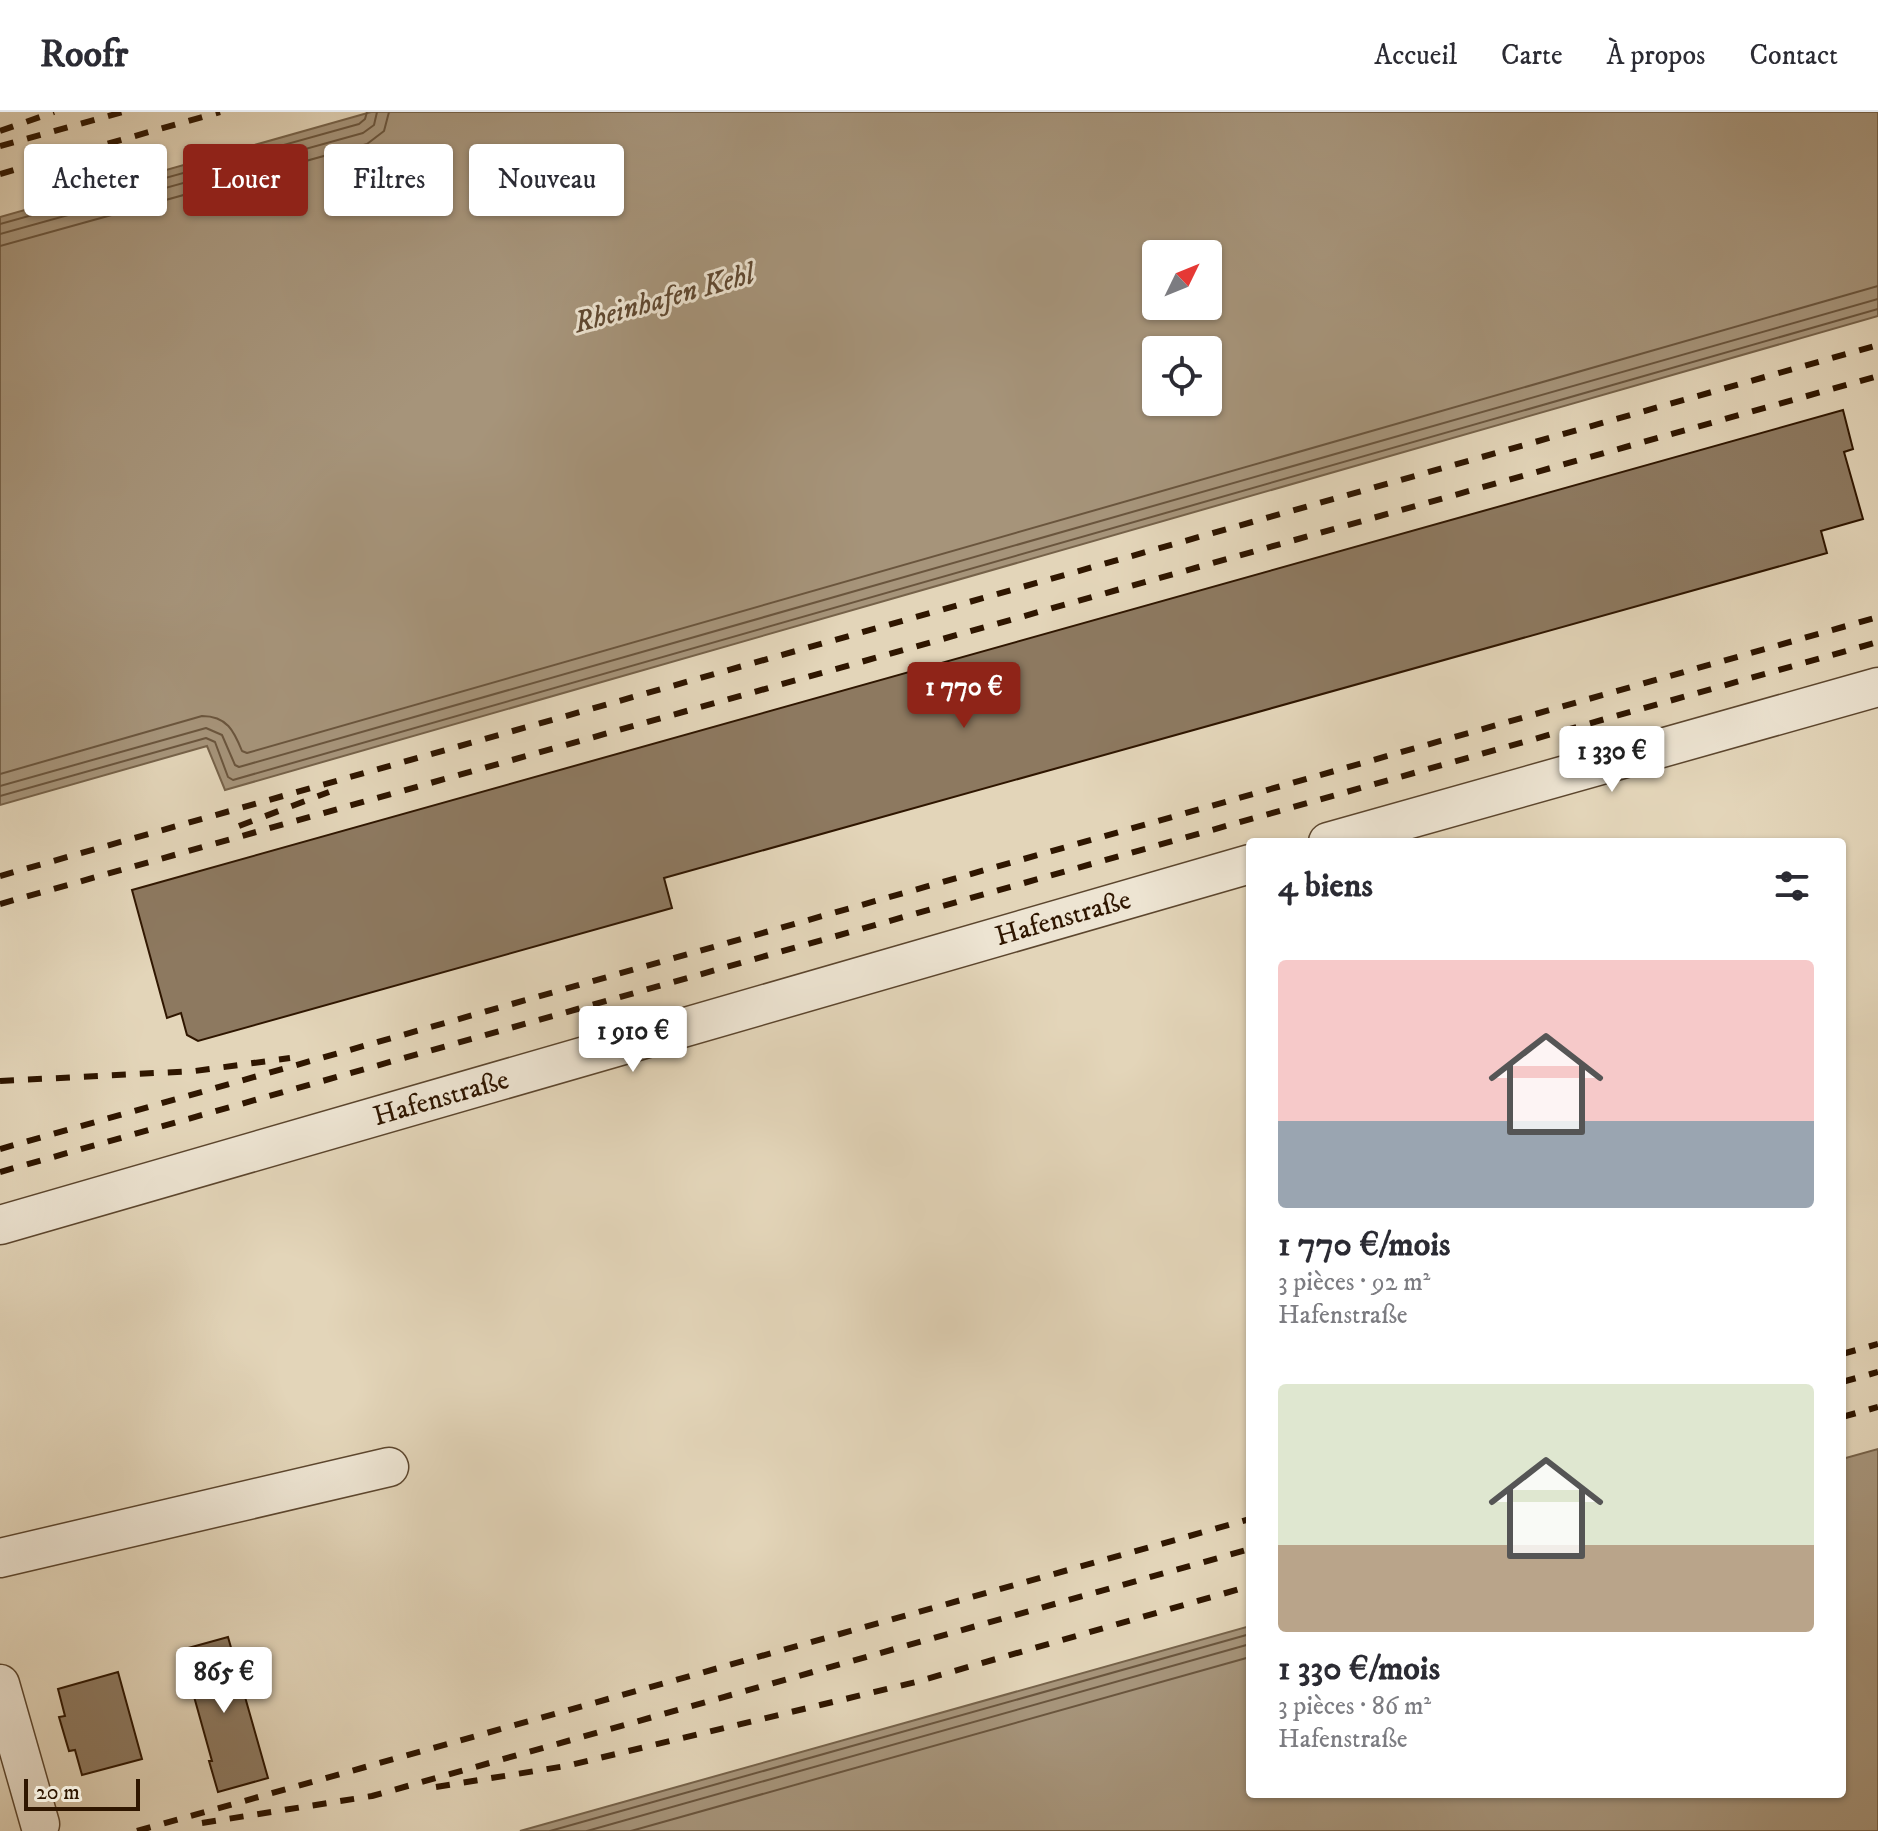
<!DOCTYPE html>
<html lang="fr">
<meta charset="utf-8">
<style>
:root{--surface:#fff;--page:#f2f2f3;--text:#2b2b33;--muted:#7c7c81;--line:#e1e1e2;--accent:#8f2418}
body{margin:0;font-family:"IM FELL DW Pica",serif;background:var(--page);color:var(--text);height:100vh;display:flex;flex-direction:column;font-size:30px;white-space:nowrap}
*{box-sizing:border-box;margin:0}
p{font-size:26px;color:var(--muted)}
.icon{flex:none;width:44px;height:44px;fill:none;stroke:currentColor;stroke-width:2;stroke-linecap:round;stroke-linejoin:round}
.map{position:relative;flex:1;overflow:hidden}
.side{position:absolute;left:1246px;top:726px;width:600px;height:960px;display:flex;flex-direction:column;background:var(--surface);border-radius:8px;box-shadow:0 2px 6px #0004}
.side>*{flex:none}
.top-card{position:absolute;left:24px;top:32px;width:760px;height:72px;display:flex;gap:16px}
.needle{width:52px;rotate:47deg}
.fabs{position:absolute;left:1142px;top:128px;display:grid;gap:16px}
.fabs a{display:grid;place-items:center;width:80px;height:80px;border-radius:8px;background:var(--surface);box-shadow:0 2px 6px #0004;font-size:40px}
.scale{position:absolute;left:24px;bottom:20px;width:116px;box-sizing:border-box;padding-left:8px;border:4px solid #2f1600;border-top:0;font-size:22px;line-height:28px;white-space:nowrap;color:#2f1600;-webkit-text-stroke:6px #ede4d2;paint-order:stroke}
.price{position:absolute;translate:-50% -68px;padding:0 18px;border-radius:8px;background:#fff;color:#222;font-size:26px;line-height:52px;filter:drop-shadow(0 2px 4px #0008)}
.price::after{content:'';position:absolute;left:50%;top:48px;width:24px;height:18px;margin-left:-12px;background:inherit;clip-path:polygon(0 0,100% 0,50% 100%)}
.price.active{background:var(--accent);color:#fff}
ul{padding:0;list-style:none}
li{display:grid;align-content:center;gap:16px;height:424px;padding:0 32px}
li span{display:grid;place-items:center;height:248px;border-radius:8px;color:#555}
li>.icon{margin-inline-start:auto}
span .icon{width:144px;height:144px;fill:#fffc;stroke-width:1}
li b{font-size:34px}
h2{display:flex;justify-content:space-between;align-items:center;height:96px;padding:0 32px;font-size:34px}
.tag{padding:0 28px;border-radius:8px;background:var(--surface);box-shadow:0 2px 6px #0004;font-size:28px;line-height:72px}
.tag.active{background:var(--accent);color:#fff}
header{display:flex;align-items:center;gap:48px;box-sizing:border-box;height:112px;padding:0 40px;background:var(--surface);border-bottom:2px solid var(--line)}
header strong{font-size:38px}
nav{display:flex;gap:44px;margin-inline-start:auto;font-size:28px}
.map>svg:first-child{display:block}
.water{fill:#a6947a;stroke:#766249;stroke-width:2;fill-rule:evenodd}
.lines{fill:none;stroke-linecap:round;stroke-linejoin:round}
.shore{stroke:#6a553d;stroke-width:2}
.building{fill:#8d7960;stroke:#2f1600;stroke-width:2}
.minor-casing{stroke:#5c462e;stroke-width:41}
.minor{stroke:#ede4d2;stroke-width:38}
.rail{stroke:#2f1600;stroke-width:6;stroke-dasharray:14 14;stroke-linecap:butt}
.labels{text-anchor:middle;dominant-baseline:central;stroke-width:6;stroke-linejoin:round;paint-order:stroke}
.street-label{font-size:28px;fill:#2f1600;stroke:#ede4d2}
.water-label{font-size:30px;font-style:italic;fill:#5f4831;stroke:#ede4d2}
</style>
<header>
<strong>Roofr</strong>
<nav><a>Accueil</a><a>Carte</a><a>À propos</a><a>Contact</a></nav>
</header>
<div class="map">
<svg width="1878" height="1719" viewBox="0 0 1878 1719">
<rect width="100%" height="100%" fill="#e3d5b9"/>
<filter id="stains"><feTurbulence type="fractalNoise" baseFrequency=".0025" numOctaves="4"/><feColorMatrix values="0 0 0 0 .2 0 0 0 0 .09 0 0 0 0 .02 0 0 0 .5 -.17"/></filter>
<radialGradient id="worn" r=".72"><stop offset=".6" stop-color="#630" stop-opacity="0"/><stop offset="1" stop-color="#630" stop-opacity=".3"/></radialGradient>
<g class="water">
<path d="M371,0H1878V204L225,678L207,634L0,693V105ZM1156,142H1208V194H1156ZM1156,238H1208V290H1156Z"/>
<polygon points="1878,1337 1878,1719 520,1719 1250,1514 1250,1682 1842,1682 1842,1347"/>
</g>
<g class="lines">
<g class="shore">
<polyline points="0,112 359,12 365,7 367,0"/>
<polyline points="0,122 363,21 374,13 377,0"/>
<polyline points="0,134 367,32 384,19 389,0"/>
<path d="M0,662L202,604C227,604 234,619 242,639L247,641L1878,174"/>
<polyline points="0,674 206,616 222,623 235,653 239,655 1878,187"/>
<polyline points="0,684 206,626 215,630 228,665 233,668 1878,197"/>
<polyline points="550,1719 1250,1522"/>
<polyline points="587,1719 1250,1532"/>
<polyline points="631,1719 1250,1545"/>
</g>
</g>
<g class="building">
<polygon points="1843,298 1853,337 1844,340 1863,407 1821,419 1827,441 664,766 672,796 198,929 187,923 181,901 167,906 132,778"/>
<polygon points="228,1525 268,1666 218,1680 209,1649 212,1649 181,1538"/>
<polygon points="118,1560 142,1647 82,1663 75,1638 69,1639 59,1605 65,1604 58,1577"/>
</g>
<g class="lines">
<defs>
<g id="minor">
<polyline points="1328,730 1878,575"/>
<polyline points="0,1113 1250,752"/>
<polyline points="0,1446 389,1355"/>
<polyline points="0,1572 40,1712"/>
</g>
</defs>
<use href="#minor" class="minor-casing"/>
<use href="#minor" class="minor"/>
<g class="rail">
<polyline points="0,19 54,0"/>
<polyline points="0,34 123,0"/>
<polyline points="0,62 220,0"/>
<polyline points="239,714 329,680"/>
<polyline points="0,764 1878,233"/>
<polyline points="0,792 1878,264"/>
<polyline points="0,969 195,959 290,946"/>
<polyline points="0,1037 1878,505"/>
<polyline points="0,1060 1878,530"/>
<polyline points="1842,1242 1878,1232"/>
<polyline points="1842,1270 1878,1260"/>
<polyline points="1842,1305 1878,1295"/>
<polyline points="436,1675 566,1654 916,1570 1250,1474"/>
<polyline points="202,1711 372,1684 1250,1437"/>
<polyline points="137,1719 1250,1407"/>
</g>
</g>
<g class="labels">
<g class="street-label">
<text transform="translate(1063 806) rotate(-16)">Hafenstraße</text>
<text transform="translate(441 986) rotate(-16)">Hafenstraße</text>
</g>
<g class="water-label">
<text transform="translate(664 187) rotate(-16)">Rheinhafen Kehl</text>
</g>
</g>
<rect width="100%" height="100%" filter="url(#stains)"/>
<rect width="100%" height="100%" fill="url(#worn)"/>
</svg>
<div class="fabs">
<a><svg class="needle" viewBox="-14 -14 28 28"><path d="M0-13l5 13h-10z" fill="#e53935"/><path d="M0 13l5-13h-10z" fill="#7c7c81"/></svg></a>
<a><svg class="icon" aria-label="locate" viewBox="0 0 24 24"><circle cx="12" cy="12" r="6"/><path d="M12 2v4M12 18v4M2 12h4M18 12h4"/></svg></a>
</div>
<div class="scale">20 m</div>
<b class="price active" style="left:964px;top:618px">1 770 €</b>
<b class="price" style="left:1612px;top:682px">1 330 €</b>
<b class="price" style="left:633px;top:962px">1 910 €</b>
<b class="price" style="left:224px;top:1603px">865 €</b>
<div class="top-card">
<a class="tag">Acheter</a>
<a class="tag active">Louer</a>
<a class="tag">Filtres</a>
<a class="tag">Nouveau</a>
</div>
<section class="side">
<h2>4 biens<svg class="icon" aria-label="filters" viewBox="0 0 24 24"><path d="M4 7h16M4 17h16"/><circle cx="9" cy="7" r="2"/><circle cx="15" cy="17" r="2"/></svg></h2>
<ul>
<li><span style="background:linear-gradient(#f6c9c9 65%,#9aa5b1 0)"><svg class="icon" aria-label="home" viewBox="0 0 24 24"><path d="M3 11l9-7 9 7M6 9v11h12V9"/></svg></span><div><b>1 770 €/mois</b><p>3 pièces · 92 m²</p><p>Hafenstraße</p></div></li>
<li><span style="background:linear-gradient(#dfe7d0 65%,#b9a48a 0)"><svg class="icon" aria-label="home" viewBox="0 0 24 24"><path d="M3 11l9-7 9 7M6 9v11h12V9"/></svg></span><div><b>1 330 €/mois</b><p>3 pièces · 86 m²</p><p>Hafenstraße</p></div></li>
</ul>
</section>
</div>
